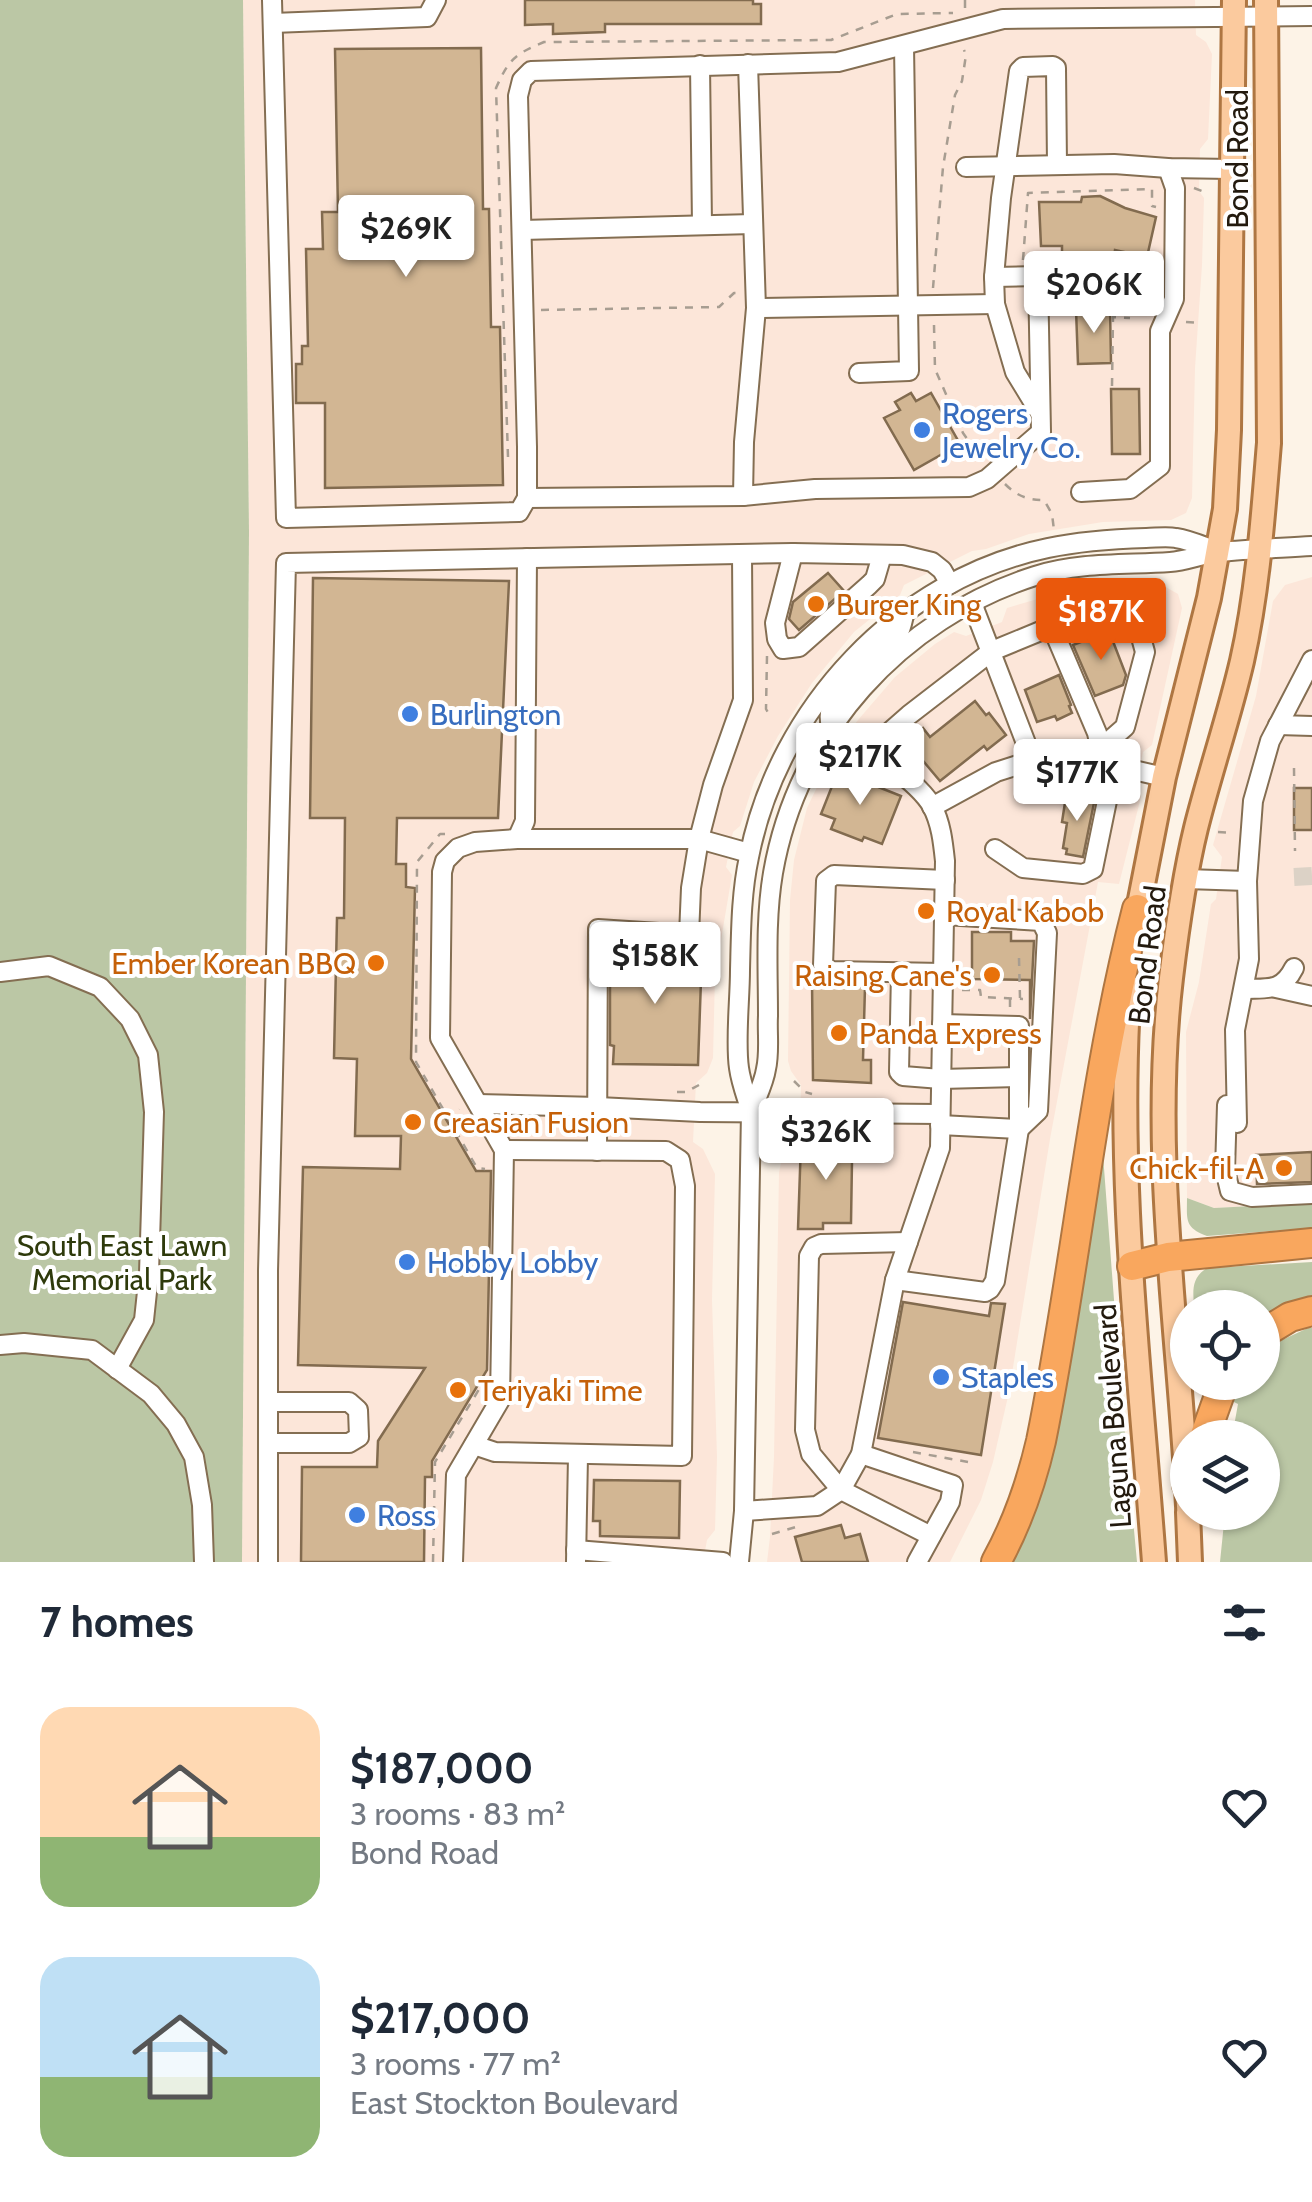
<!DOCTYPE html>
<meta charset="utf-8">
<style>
:root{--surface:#fff;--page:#f6f6f7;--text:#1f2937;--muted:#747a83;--accent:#ea580c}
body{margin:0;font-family:Cabin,sans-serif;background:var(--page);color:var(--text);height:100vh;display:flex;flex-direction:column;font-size:38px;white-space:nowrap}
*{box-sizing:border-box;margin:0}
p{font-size:32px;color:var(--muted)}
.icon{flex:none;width:55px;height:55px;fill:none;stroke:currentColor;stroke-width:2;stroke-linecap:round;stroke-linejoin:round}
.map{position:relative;height:1562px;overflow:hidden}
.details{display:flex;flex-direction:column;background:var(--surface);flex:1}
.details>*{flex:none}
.tools{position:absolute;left:1170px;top:1290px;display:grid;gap:20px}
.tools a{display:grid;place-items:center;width:110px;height:110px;border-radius:50%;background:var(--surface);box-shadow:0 2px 8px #0004;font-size:50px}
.price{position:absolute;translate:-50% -85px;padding:0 22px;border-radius:10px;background:#fff;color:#222;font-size:32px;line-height:65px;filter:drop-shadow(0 2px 5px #0008)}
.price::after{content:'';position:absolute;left:50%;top:60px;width:30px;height:22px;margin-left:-15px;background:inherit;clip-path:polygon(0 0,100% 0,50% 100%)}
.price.on{background:var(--accent);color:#fff}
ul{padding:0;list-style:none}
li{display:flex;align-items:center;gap:30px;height:250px;padding:0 40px}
li span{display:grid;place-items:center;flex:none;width:280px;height:200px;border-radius:30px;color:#555}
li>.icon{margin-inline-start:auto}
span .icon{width:120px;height:120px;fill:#fffc;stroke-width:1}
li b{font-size:42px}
h2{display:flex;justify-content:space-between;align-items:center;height:120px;padding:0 40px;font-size:42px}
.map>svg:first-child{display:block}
.commercial{fill:#fce6d9}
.green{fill:#bbc7a5}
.building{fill:#d2b693;stroke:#826b4f;stroke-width:2.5}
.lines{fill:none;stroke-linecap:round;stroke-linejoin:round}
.minor-tunnel{stroke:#dcd2c6;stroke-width:18;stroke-dasharray:18 9;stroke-linecap:butt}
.minor-casing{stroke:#846e52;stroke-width:22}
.major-casing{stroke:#ae7642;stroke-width:28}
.highway-casing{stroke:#ae7642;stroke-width:32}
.path{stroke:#a79d91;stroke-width:2.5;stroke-dasharray:8 8;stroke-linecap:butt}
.minor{stroke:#fff;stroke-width:18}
.major{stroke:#fbca9e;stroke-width:22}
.highway{stroke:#f9a75e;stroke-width:28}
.shop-dot{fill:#3f7fe0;stroke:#fff;stroke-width:4}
.food-dot{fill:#e8710a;stroke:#fff;stroke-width:4}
.labels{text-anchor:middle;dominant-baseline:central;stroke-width:8;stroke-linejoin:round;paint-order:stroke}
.street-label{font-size:30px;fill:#231a0e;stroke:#fff}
.shop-label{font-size:30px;fill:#366cbe;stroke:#fff;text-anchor:start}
.food-label{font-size:30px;fill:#c56008;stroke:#fff;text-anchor:start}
.park-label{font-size:30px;fill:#2e3a0b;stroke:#fff}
</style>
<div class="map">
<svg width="1312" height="1562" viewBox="0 0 1312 1562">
<rect width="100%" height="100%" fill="#fdf3e7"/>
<g class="commercial">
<polygon points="243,0 1195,0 1196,35 1206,42 1212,54 1208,139 1200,149 1199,191 1204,198 1202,265 1195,368 1192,498 1186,513 1171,520 1103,522 1029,534 986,549 972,551 904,585 900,595 854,632 812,683 778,736 754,782 740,826 733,832 726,867 732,875 715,975 713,1058 707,1073 696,1083 693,1142 703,1149 715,1174 712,1300 717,1457 715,1530 707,1540 703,1562 242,1562 249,532"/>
<polygon points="1312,577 1312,1203 1214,1208 1187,1198 1186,1032 1199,982 1211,904 1216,899 1222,857 1213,845 1256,696 1273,601 1285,585"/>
<polygon points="1129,586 1164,586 1178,594 1182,608 1152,745 1143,752 1135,789 1141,797 1119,884 1098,882 1050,1139 1009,1392 993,1462 981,1500 950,1562 767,1562 770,1537 774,1457 779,1173 782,1157 789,1145 800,1139 801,1085 791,1071 788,1061 790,900 794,860 807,808 833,754 858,720 895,677 935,644 954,632 966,636 1002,622 1007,608 1048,596 1093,589"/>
</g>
<g class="green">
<polygon points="0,0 243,0 249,532 242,1562 0,1562"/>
<polygon points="1098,1154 1103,1155 1121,1392 1137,1562 1008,1562"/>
<path d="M1187,1198L1214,1208L1312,1203V1228L1207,1236C1184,1228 1187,1219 1187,1198Z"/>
<path d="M1312,1262V1298L1263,1321L1262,1308L1194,1307C1193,1291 1191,1278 1207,1268Z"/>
<polygon points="1308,1328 1312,1328 1312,1562 1220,1562 1225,1513 1262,1512 1262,1438 1232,1437 1238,1404 1232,1401 1243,1383 1262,1382 1263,1358 1282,1340"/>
</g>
<g class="building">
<polygon points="525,0 753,0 753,4 761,4 761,24 605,24 605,32 553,34 553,24 525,25"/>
<polygon points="481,48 483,209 489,209 491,327 500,327 503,485 325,488 325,403 296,403 296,364 302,364 302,346 308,346 306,249 323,249 322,212 338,212 335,49"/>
<polygon points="1100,196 1125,208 1156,217 1147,257 1115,250 1114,258 1062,258 1062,246 1041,246 1039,202 1081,202 1082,197"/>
<polygon points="1110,308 1111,363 1078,364 1076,309"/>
<polygon points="1111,389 1139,389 1140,454 1112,454"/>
<polygon points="911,393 916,401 931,393 960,444 914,470 884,418 900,410 895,402"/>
<polygon points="828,573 844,591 799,630 789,619 793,602"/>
<polygon points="313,578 509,581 498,818 397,818 396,864 406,864 406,887 415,888 411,1059 476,1171 491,1171 487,1370 432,1461 432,1477 425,1477 424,1562 301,1562 302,1467 377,1467 378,1441 425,1368 298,1365 303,1167 400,1169 401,1136 355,1136 357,1059 334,1058 337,918 344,918 345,818 310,818"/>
<polygon points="1109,631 1126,675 1123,685 1095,696 1073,645"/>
<polygon points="1059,675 1071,705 1069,706 1072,713 1057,720 1055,716 1037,722 1025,690"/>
<polygon points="975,701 986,715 989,713 1006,735 987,750 984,746 940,781 924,762 916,768 899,746 923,728 930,737"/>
<polygon points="838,771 901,796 882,844 864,837 862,841 831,829 835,819 821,814"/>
<rect x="1294" y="788" width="18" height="42"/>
<polygon points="1066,796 1095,798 1083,857 1066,854 1067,849 1063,848 1067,823 1062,822"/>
<polygon points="972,932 1011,932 1011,941 1034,941 1030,1019 1030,980 972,979"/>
<polygon points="610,950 702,952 698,1065 613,1064 614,1046 610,1045"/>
<polygon points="812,980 839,984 839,986 865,987 863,1060 871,1060 871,1083 813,1080"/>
<polygon points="838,1139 859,1140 859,1161 852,1161 851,1223 823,1223 823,1229 798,1229 801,1142 838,1142"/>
<polygon points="1312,1152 1312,1182 1257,1184 1256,1155"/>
<polygon points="903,1302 989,1316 991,1303 1005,1304 981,1455 878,1438"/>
<polygon points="594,1480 680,1481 679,1538 600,1536 600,1521 593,1521"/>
<polygon points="841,1525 845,1538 860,1534 868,1562 802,1562 795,1537"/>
</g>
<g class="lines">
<polyline class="minor-tunnel" points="1294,877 1312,876"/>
<defs>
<g id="minor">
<polyline points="272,0 286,518 519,512 527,498 527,447 518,96 522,80 531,71 838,62 1003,19 1312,16"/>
<polyline points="273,23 427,17 436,0"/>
<polyline points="700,65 702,225"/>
<polyline points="966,167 1114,164 1168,168 1231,169"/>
<polyline points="522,230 753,224"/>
<polyline points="756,308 995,304"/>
<polyline points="859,373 909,371 904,46"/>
<polyline points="1040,413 1015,372 995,304 994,277 1001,198 1019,71 1023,67 1053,66 1056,68 1057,165"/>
<polyline points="1081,492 1130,489 1160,466 1160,331 1174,299 1175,188 1168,168"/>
<polyline points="743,496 744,442 756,308 748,64"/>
<polyline points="527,498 743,496 815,489 969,487 987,479 1041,432 1038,276 994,277"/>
<polyline points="793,553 775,623 777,639 783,649 799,647 869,585 875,579 882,555"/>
<polyline points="972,603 1034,764"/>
<polyline points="1052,627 1097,733 1102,756"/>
<polyline points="1278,725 1312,726"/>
<polyline points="868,751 909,715 992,651 1043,630 1108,608 1124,612 1133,621 1139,630 1145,652 1125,727 1101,748"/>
<polyline points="932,807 996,772 1021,764 1103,763 1164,777"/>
<polyline points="517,839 525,821 527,558"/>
<polyline points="995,849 1023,868 1083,874 1093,869 1108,796 1102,786 1040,782"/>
<polyline points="1186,879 1247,881"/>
<polyline points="0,972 49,966 100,987 130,1019 148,1055 154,1112 149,1273 144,1320 117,1369"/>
<polyline points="901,972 899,1072 903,1076 941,1079 1019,1077"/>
<polyline points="943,973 831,971 823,965 826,881 834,875 945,880"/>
<polyline points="1276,988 1312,996"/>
<path d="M1245,989C1268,988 1282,992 1294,968"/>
<polyline points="478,1104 598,1107 700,1112 940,1114"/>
<polyline points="1227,1105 1225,1170 1230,1191 1252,1197 1312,1194"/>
<path d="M751,1112C756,1098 764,1083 766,1069C770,1052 767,1033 768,1016C768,969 765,920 773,873C797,733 900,619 1035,576C1079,562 1124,565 1170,562C1187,561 1204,553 1221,552C1251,549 1282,548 1312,546"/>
<polyline points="1237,1123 1235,1030 1249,959 1247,881 1253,801 1270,741 1312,660"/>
<polyline points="940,1125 1019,1129 1038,1111 1047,933 1041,921 944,915"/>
<polyline points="597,1151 598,929 689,935 691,888 699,839 713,785 743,700 742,554"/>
<polyline points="908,1242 821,1244 814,1247 809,1256 805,1430 811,1454 841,1490 931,1536"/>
<polyline points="895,1280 985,1292 990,1289 995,1281 1019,1129 1019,1026 942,1024"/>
<polyline points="0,1345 24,1343 92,1350 151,1394 176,1424 194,1457 202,1505 204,1562"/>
<polyline points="269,1443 349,1443 359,1437 358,1410 349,1402 270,1402"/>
<polyline points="474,1445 495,1452 682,1456 685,1186 680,1160 666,1151 504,1150"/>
<polyline points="861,1454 953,1485 950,1502 917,1562"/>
<path d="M744,1511L817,1506L841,1490L861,1454L895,1280L940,1148L945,861C943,842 941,823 932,806C916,778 859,744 831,726C820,688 879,660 898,634C902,628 903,618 905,611"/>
<polyline points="576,1550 723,1562"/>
<polyline points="268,1562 268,1271 286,563 793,553 903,555 932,562 942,570 950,584"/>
<polyline points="453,1562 456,1475 500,1400 504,1150 440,1038 442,872 445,861 458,848 475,842 517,839 699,839 749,853"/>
<polyline points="576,1562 578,1456"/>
<path d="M739,1562L744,1511L751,1112C747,1098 741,1083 739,1068C735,1041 740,999 740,970C741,932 741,894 749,857C778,708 898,579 1048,548C1081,541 1112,539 1146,538C1155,538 1166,536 1176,538C1190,540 1205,547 1219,552"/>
</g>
<g id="major">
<polyline points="1135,925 1164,777 1209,598 1225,509 1229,430 1234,0"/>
<path d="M1129,987C1116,1178 1140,1371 1154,1562"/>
<path d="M1188,1506C1179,1330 1150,1154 1171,978C1177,928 1184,877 1196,828C1210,772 1229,717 1242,661C1258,590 1263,515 1269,443L1266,0"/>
<polyline points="1188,1512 1190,1562"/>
</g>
<g id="highway">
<polyline points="1132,1266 1168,1257 1312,1243"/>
<polyline points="1262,1334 1290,1317 1312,1311"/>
<polyline points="1204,1438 1224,1382"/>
<polyline points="1187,1485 1188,1483"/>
<path d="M996,1562C1017,1524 1031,1484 1041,1441C1077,1264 1092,1084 1137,909"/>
</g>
</defs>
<use href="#minor" class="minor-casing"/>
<use href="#major" class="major-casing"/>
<use href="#highway" class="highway-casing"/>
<g class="path">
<polyline points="965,0 965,12"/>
<polyline points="1194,188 1202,191"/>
<polyline points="1023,260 1028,193 1152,189 1152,206 1156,207"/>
<polyline points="1049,262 1081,262"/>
<polyline points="933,288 943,167 955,95 962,81 966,55 964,50"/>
<polyline points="541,310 719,307 734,293 737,293"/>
<polyline points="1186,322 1199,323"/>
<polyline points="934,325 935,369 963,433 982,460"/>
<polyline points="1112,386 1113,317 1130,318"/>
<path d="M508,457L496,88C509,59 515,54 544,42L831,40L897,14L953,13"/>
<path d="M1005,484C1017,496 1027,500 1044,500L1052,514L1054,530"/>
<polyline points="767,656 766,709 770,716"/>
<polyline points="1294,768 1295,851"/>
<polyline points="1218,832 1232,833"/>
<polyline points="445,834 440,834 417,862 416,1062 477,1168 485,1169"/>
<polyline points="1019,958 1020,998"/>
<polyline points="962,990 980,990 981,997 1023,999"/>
<polyline points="1010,999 1010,1009"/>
<polyline points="794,1081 805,1092 812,1094"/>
<polyline points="677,1092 686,1092 699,1085"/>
<polyline points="451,1123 459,1109"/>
<polyline points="913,1452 968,1462"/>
<polyline points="772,1534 799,1526"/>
<polyline points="433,1562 435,1462 481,1386"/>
</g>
<use href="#minor" class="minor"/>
<use href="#major" class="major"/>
<use href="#highway" class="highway"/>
</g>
<g class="shop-dot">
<circle cx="922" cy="430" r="10"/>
<circle cx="410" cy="714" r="10"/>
<circle cx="407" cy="1262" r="10"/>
<circle cx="941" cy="1377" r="10"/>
<circle cx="357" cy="1515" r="10"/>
</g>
<g class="food-dot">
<circle cx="816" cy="604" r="10"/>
<circle cx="926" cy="911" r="10"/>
<circle cx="376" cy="963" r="10"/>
<circle cx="992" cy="975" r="10"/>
<circle cx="839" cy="1033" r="10"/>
<circle cx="413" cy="1122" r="10"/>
<circle cx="1284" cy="1168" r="10"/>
<circle cx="458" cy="1390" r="10"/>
</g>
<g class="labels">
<g class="street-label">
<text transform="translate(1237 159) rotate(-90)">Bond Road</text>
<text transform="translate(1147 955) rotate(-83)">Bond Road</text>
<text transform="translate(1113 1416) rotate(-94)">Laguna Boulevard</text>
</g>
<g class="shop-label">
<text x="942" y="413">Rogers<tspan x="942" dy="34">Jewelry Co.</tspan></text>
<text x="430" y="714">Burlington</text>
<text x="427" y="1262">Hobby Lobby</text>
<text x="961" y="1377">Staples</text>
<text x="377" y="1515">Ross</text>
</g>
<g class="food-label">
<text x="836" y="604">Burger King</text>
<text x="946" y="911">Royal Kabob</text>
<text x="356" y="963" text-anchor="end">Ember Korean BBQ</text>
<text x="972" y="975" text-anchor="end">Raising Cane's</text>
<text x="859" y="1033">Panda Express</text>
<text x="433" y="1122">Creasian Fusion</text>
<text x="1264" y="1168" text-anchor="end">Chick-fil-A</text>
<text x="478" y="1390">Teriyaki Time</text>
</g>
<g class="park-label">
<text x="122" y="1245">South East Lawn<tspan x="122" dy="34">Memorial Park</tspan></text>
</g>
</g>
</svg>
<div class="tools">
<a><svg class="icon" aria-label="locate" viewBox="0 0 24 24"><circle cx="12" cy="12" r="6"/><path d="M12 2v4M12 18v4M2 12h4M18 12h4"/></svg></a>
<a><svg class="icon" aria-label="layers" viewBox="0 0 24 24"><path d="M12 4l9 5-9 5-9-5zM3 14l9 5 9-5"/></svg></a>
</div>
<b class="price" style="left:406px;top:280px">$269K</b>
<b class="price" style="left:1094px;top:336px">$206K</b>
<b class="price on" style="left:1101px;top:663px">$187K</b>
<b class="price" style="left:860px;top:808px">$217K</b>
<b class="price" style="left:1077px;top:824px">$177K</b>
<b class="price" style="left:655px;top:1007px">$158K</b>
<b class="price" style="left:826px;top:1183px">$326K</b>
</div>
<section class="details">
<h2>7 homes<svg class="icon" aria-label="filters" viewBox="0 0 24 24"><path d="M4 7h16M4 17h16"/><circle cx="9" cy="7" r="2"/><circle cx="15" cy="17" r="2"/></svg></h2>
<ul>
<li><span style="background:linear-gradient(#ffd9b3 65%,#8fb573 0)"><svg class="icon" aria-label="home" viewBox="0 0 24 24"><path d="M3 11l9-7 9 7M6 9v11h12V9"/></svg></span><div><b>$187,000</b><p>3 rooms · 83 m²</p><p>Bond Road</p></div><svg class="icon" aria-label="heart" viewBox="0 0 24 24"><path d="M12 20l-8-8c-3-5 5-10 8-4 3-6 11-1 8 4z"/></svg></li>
<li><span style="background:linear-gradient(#bfe0f5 60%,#8fb573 0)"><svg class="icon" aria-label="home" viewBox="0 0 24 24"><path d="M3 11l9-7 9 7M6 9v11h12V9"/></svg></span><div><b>$217,000</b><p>3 rooms · 77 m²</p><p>East Stockton Boulevard</p></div><svg class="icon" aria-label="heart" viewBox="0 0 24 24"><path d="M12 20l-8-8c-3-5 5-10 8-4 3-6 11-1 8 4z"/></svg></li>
</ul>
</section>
